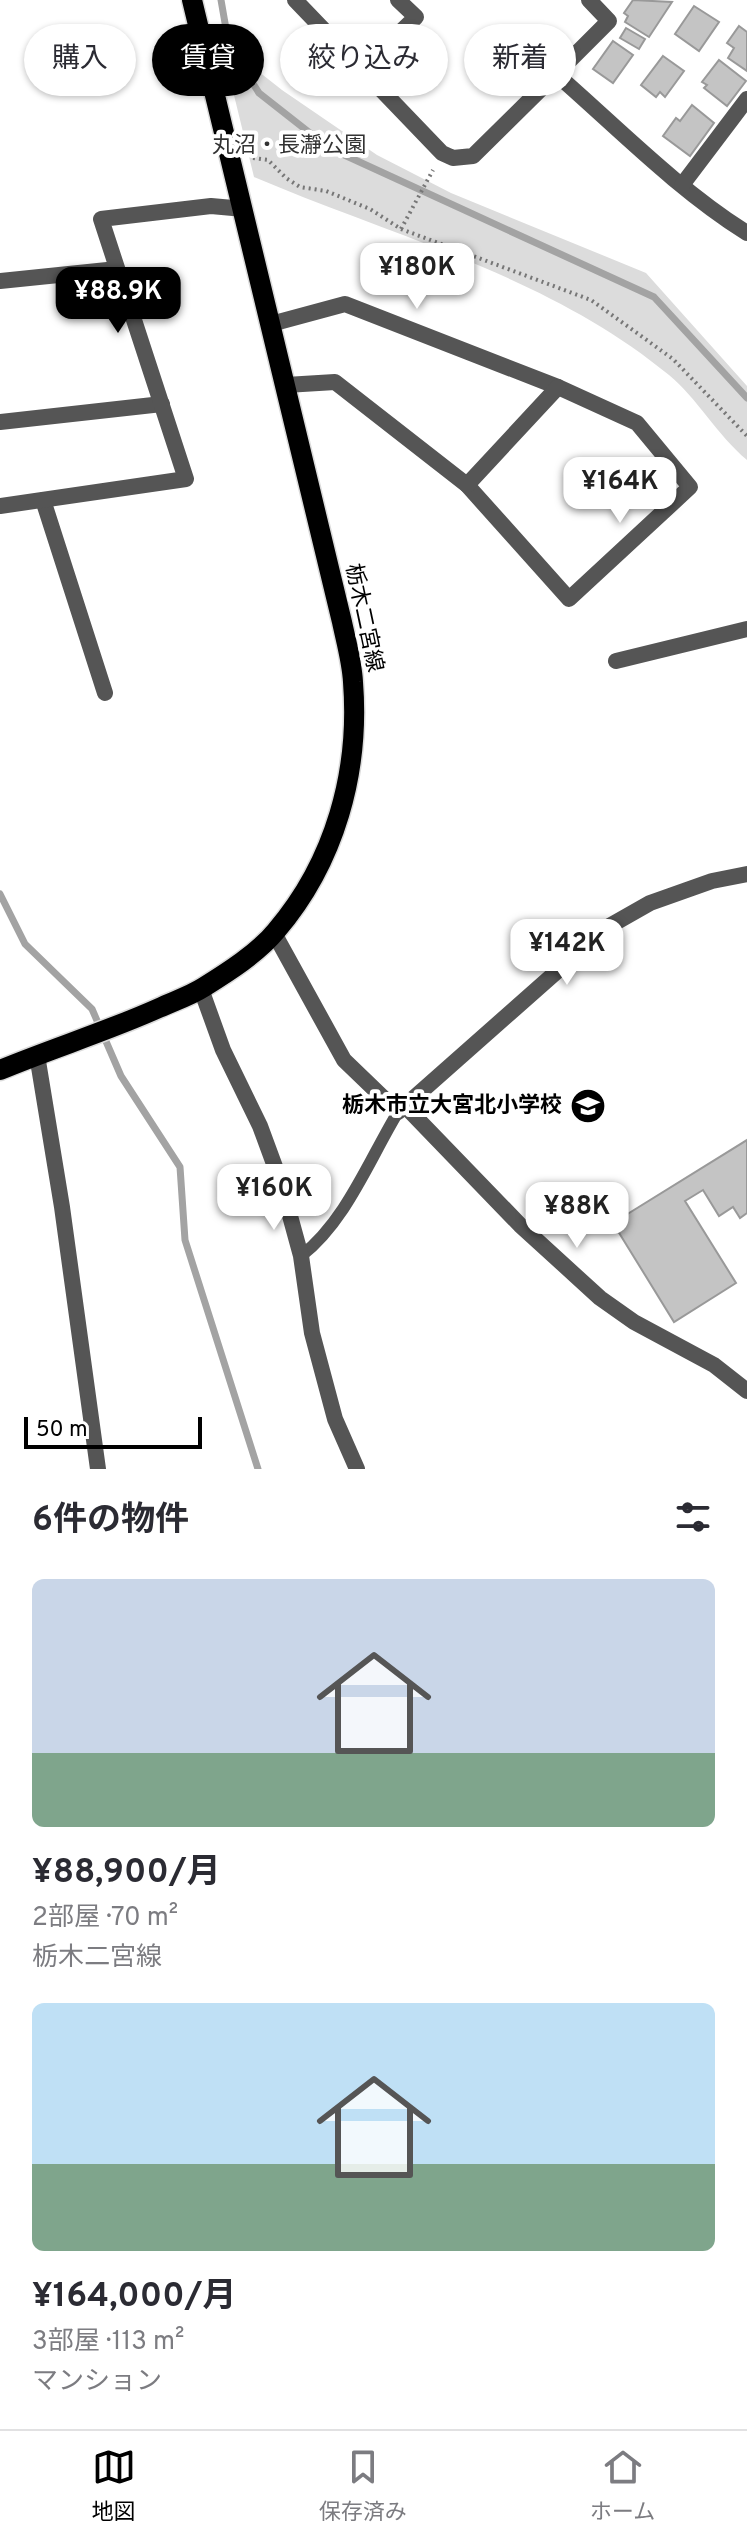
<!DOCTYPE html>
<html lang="ja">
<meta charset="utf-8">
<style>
:root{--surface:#fff;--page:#f7f7f7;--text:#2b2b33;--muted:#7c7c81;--line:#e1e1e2;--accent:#000}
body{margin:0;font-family:Overpass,"Noto Sans JP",sans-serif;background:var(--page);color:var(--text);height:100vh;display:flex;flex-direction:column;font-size:30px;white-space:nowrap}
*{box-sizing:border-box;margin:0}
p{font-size:26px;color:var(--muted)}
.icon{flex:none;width:44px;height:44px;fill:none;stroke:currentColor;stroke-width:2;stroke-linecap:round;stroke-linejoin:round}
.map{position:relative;height:1469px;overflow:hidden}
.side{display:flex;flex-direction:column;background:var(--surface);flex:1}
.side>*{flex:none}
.guide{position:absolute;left:24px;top:24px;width:700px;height:72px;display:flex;gap:16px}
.scale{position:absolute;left:24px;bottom:20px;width:178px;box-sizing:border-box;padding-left:8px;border:4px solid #000;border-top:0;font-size:22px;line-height:28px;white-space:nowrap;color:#000;-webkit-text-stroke:6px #fff;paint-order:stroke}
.price{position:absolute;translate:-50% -68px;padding:0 18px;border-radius:16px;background:#fff;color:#222;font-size:26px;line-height:52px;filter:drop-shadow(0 2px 4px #0008)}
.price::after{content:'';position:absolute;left:50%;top:48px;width:24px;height:18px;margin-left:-12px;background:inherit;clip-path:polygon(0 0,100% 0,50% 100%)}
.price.selected{background:var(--accent);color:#fff}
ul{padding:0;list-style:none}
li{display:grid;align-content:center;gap:16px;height:424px;padding:0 32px}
li span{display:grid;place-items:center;height:248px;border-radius:12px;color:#555}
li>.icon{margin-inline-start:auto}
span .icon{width:144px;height:144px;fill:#fffc;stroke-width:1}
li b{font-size:34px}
h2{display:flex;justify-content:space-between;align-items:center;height:96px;padding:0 32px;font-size:34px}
.tag{padding:0 28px;border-radius:36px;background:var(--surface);box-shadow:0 2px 6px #0004;font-size:28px;line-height:72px}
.tag.selected{background:var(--accent);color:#fff}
.tab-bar{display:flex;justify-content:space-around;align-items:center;height:112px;border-top:2px solid var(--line);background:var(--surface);font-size:22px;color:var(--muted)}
.tab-bar a{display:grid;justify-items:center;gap:4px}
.tab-bar .selected{color:var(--accent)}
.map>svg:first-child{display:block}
.green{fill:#dcdcdc}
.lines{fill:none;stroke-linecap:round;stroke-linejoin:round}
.stream{stroke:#a3a3a3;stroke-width:7}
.building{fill:#c4c4c4;stroke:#999;stroke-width:2}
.primary-casing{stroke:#dbdbdb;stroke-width:23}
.path{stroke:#777;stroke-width:4;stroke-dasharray:2 4;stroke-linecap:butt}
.service{stroke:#555;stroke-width:12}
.minor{stroke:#555;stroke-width:16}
.primary{stroke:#000;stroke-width:20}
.labels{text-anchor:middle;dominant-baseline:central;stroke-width:8;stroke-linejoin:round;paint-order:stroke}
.park-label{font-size:22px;fill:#333;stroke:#fff}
.street-label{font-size:22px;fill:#000;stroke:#fff}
.poi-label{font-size:22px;font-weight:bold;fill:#000;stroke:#fff;text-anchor:end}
</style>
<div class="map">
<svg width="747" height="1469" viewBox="0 0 747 1469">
<rect width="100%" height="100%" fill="#fff"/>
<path class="green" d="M221,42L282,90L377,155L451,193L646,273L747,386V460C717,435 697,398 669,375C549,276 395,237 254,177Z"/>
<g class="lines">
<g class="stream">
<polyline points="221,0 229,46 259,93 329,148 654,297 747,398"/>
<polyline points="0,894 25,944 92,1009 121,1076 180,1167 185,1240 258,1469"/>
</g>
</g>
<g class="building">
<polygon points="633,0 672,2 649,37 625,22 628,16 624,13"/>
<polygon points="694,6 719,22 699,51 675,34"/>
<polygon points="739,26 747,32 747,71 728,58 734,48 727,43"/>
<polygon points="626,28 645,39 639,49 620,38"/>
<polygon points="613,41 633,55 613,83 593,69"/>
<polygon points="663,56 684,71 665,97 660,92 656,97 641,85"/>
<polygon points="719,60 746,81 727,106 704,88 707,85 702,82"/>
<polygon points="692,105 714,123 690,156 663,136 676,118 680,121"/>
<polygon points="747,1140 747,1213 740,1218 733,1207 719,1216 703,1190 685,1201 736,1283 674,1322 613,1223"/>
</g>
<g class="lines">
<defs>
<path id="primary" d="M0,1070C53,1048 108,1031 159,1008C174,1001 190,996 204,987C228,972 258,953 276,931C335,862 360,772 353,682C352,662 346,641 342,622L192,0"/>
</defs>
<use href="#primary" class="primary-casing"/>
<g class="path">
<polyline points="253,158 268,160 286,178 300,187 326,191 370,209 401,229 591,300 673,359 747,436"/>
<polyline points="401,229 433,170"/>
</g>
<path class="service" d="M301,1256C346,1221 369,1160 398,1112"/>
<g class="minor">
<polyline points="295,0 442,153 453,158 473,156 556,74"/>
<path d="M589,0L609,21L556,74C618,128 677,189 747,233"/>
<polyline points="361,70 416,17 398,0"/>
<polyline points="682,185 747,99"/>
<polyline points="0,281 117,269"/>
<polyline points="271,324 345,304 558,387 637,423 690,487 569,599 467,485"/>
<polyline points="286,385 335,382 467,485 558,387"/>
<polyline points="0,422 162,404"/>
<polyline points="43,500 105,693"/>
<polyline points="0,506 186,479 101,219 211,206 244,209"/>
<polyline points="616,661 747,629"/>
<polyline points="274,933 344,1060 398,1112 606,928 650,903 712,881 747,874"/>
<polyline points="201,989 223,1050 260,1126 281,1183 301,1256 312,1333 335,1419 357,1469"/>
<polyline points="37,1055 62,1207 98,1469"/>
<polyline points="405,1106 520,1225 600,1298 634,1322 714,1365 747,1391"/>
</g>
<use href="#primary" class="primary"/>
</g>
<defs>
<symbol id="school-disc" viewBox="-11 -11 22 22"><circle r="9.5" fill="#000" stroke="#fff"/><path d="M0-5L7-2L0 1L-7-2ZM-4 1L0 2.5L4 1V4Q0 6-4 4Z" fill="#fff"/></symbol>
</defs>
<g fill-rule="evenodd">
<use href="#school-disc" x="568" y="1086" width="40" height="40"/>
</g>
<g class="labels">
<g class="park-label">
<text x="289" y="146">丸沼・長瀞公園</text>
</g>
<g class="street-label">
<text transform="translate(363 618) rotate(78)">栃木二宮線</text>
</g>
<g class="poi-label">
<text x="562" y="1106">栃木市立大宮北小学校</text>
</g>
</g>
</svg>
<div class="scale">50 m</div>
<b class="price" style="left:417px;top:311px">¥180K</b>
<b class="price selected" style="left:118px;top:335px">¥88.9K</b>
<b class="price" style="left:620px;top:525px">¥164K</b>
<b class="price" style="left:567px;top:987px">¥142K</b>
<b class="price" style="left:274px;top:1232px">¥160K</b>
<b class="price" style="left:577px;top:1250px">¥88K</b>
<div class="guide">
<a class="tag">購入</a>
<a class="tag selected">賃貸</a>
<a class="tag">絞り込み</a>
<a class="tag">新着</a>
</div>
</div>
<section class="side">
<h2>6件の物件<svg class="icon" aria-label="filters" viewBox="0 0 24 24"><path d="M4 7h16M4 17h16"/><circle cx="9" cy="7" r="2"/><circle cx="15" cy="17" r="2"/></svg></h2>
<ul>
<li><span style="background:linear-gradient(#c9d6e8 70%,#7fa58c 0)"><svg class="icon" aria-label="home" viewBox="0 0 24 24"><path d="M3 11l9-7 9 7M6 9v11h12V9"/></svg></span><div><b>¥88,900/月</b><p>2部屋 · 70 m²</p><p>栃木二宮線</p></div></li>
<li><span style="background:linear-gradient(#bfe0f5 65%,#7fa58c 0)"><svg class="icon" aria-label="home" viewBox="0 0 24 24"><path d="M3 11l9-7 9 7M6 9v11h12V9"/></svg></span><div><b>¥164,000/月</b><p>3部屋 · 113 m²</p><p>マンション</p></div></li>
</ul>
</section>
<nav class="tab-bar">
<a class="selected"><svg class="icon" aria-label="map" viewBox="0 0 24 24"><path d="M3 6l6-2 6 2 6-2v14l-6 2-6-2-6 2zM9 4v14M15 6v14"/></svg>地図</a>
<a><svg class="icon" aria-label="saved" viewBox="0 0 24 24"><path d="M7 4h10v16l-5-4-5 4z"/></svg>保存済み</a>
<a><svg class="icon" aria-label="home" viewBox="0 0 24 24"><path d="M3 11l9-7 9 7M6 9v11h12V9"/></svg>ホーム</a>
</nav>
